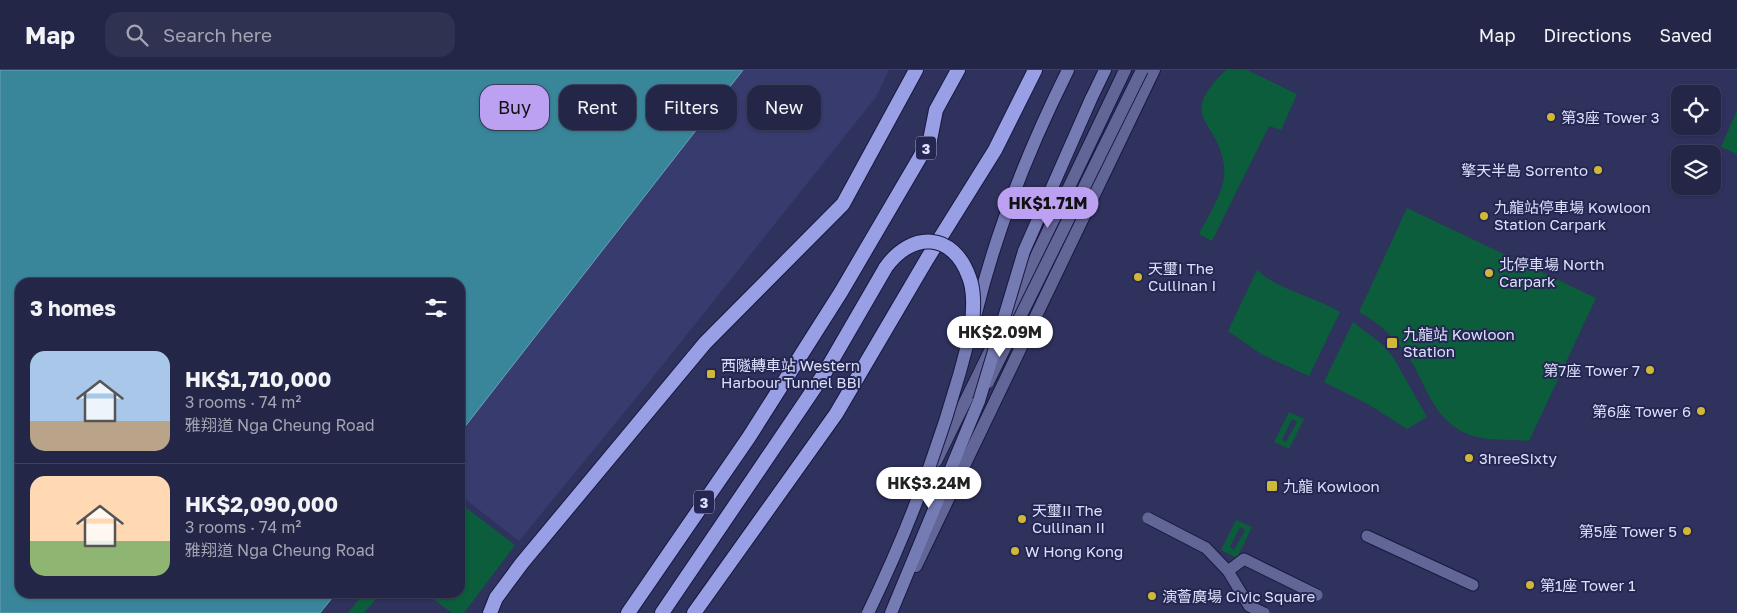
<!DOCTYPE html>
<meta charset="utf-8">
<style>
:root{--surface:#232646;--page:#2f3251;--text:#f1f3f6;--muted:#a3a5b3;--line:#40435f;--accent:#bca0f2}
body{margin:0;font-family:"Golos Text","Noto Sans TC",sans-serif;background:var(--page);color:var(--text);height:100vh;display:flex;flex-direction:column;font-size:19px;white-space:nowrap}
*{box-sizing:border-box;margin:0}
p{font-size:16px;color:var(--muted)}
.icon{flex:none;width:28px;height:28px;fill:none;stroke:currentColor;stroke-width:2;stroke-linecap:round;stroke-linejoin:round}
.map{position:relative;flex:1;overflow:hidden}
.panel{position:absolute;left:15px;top:208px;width:450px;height:320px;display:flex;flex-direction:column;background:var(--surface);border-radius:15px;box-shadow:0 1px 4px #0004,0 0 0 1px var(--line)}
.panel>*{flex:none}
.top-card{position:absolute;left:480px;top:15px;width:475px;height:45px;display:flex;gap:10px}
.controls{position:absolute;left:1671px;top:15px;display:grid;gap:10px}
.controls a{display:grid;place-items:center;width:50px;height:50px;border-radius:10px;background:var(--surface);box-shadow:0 1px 4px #0004,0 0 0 1px var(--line);font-size:25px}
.price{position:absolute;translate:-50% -42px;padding:0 11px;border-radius:18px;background:#fff;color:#222;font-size:16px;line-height:32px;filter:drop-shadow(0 1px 2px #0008)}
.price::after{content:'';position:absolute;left:50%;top:30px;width:15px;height:11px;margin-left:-8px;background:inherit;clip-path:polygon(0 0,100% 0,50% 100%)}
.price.selected{background:var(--accent);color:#111}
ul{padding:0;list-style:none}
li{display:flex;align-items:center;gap:15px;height:125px;padding:0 15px}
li+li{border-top:1px solid var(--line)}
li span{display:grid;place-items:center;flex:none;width:140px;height:100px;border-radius:15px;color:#555}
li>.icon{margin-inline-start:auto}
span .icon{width:60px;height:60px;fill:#fffc;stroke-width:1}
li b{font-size:21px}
h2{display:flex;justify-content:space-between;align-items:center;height:60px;padding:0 15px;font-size:21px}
.chip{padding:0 18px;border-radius:15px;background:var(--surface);box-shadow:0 1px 4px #0004,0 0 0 1px var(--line);font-size:18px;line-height:45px}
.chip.selected{background:var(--accent);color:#111}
header{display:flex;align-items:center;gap:30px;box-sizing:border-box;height:70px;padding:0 25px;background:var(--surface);border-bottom:1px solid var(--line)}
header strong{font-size:24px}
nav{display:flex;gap:28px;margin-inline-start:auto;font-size:18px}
.search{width:350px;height:45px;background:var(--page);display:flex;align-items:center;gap:12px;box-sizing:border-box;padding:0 18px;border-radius:15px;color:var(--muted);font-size:19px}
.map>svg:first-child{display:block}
.built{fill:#383b6e}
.green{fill:#0c5d3b;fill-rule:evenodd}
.water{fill:#39869b;stroke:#6aa1b8}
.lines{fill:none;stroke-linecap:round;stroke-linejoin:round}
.pedestrian-casing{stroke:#181841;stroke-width:13}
.tertiary-casing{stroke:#181841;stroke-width:14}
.secondary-casing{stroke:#181841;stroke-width:14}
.trunk-casing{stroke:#181841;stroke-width:16}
.pedestrian{stroke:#616696;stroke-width:11}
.tertiary{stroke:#616696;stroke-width:12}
.secondary{stroke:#757bb3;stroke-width:12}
.trunk{stroke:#989fe4;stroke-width:14}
.pedestrian-bridge-casing{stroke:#181841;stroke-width:13;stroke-linecap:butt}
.tertiary-bridge-casing{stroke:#181841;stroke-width:14;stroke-linecap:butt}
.secondary-bridge-casing{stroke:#181841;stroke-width:14;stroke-linecap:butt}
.trunk-bridge-casing{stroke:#181841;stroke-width:16;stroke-linecap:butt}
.pedestrian-bridge{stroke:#616696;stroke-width:11}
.tertiary-bridge{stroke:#616696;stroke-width:12}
.secondary-bridge{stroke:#757bb3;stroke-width:12}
.trunk-bridge{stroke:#989fe4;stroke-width:14}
.poi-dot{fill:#cfb837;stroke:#252752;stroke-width:2}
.labels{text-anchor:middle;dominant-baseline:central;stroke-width:4;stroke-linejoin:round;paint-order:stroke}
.shield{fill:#252752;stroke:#a5a8c8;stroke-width:1}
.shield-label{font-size:14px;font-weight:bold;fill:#dce0fb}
.poi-label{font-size:15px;fill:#dce0fb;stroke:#252752;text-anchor:start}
</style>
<header>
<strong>Map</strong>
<div class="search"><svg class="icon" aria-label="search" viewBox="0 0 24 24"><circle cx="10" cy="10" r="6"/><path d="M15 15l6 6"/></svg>Search here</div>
<nav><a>Map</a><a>Directions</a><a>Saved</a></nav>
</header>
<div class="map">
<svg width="1737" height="543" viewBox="0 0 1737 543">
<rect width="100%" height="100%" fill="#2f325d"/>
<polygon class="built" points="593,0 889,0 876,27 645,317 519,471 460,425 460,212 449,212"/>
<g class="green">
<path d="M1226,0H1247L1297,24L1281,60L1269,56L1212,171L1199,164C1209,144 1227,119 1224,96C1219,50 1175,49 1226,0Z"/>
<polygon points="1737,40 1737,84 1721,77"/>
<path d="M1407,138L1596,228L1529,371C1508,369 1484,372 1465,363C1435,349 1428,321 1413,294C1400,272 1381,254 1359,242Z"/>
<path d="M1257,200C1280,221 1313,226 1340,242L1309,306L1261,284L1228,261Z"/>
<polygon points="1353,252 1383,275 1393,287 1427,347 1407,359 1368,334 1324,312"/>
<path d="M1289,342L1304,349L1289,379L1274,372ZM1292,349L1297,352L1286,372L1282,370Z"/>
<polygon points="460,433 515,475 464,543 452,543 425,523 460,522"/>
<path d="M1236,450L1252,457L1237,488L1221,480ZM1240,457L1245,460L1234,480L1230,477Z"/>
<polygon points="364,523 381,523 364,543 348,543"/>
</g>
<polygon class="water" points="0,0 743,0 460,363 460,212 20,212 20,522 336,523 320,543 0,543"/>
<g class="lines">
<defs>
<polyline id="pedestrian" points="1367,466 1473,515"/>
<g id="tertiary">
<polyline points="1010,241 1125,0"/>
<polyline points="936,391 991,279"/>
<polyline points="916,496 1154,0"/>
</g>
<g id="secondary">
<polyline points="1091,29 1105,0"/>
<path d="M976,243C997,158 1029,78 1068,0"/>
<polyline points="891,543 979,331"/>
</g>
<g id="trunk">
<polyline points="490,543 496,528 522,493 705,273 843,134 916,0"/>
<polyline points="628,543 749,367 841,222 930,70 936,40 958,0"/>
<polyline points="662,543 824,304 886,197"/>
<polyline points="694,543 836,344 927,189 995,80 1035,0"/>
</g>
</defs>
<use href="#pedestrian" class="pedestrian-casing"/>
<use href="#tertiary" class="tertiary-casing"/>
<use href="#secondary" class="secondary-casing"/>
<use href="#trunk" class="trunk-casing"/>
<use href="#pedestrian" class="pedestrian"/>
<use href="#tertiary" class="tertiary"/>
<use href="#secondary" class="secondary"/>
<use href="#trunk" class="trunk"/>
<defs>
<g id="pedestrian-bridge">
<polyline points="1148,448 1206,478 1228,501 1244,489 1317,525"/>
<polyline points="1228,501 1249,536 1264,543"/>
</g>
<polyline id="tertiary-bridge" points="988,312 1142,0"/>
<g id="secondary-bridge">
<polyline points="979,331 1024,181 1091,29"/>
<path d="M868,543C913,450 947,357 972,257"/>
</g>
<path id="trunk-bridge" d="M886,197C912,161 953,162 969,207C975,222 973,241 972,257"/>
</defs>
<use href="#pedestrian-bridge" class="pedestrian-bridge-casing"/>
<use href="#tertiary-bridge" class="tertiary-bridge-casing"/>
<use href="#secondary-bridge" class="secondary-bridge-casing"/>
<use href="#trunk-bridge" class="trunk-bridge-casing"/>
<use href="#pedestrian-bridge" class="pedestrian-bridge"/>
<use href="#tertiary-bridge" class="tertiary-bridge"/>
<use href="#secondary-bridge" class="secondary-bridge"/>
<use href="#trunk-bridge" class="trunk-bridge"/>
</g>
<g class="poi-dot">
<circle cx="1551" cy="47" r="5"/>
<circle cx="1598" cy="100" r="5"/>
<circle cx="1484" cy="146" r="5"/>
<circle cx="1489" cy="203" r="5"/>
<circle cx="1138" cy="207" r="5"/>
<rect x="1386" y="267" width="12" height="12" rx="2.5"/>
<circle cx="1650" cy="300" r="5"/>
<rect x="706" y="299" width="10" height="10" rx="2.5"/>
<circle cx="1701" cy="341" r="5"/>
<circle cx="1469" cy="388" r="5"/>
<rect x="1266" y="410" width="12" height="12" rx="2.5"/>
<circle cx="1022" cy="449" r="5"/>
<circle cx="1687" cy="461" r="5"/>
<circle cx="1015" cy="481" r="5"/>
<circle cx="1530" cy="515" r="5"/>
<circle cx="1152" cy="526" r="5"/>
</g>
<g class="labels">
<g class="shield">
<rect x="916" y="66.5" width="20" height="23" rx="4"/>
<rect x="694" y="420.5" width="20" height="23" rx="4"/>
</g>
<g class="shield-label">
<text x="926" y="78">3</text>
<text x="704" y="432">3</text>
</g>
<g class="poi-label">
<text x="1561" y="47">第3座 Tower 3</text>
<text x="1588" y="100" text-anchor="end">擎天半島 Sorrento</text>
<text x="1494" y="137">九龍站停車場 Kowloon<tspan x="1494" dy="17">Station Carpark</tspan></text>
<text x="1499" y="194">北停車場 North<tspan x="1499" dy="17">Carpark</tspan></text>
<text x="1148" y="198">天璽I The<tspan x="1148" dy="17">Cullinan I</tspan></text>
<text x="1403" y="264">九龍站 Kowloon<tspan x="1403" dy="17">Station</tspan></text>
<text x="721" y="295">西隧轉車站 Western<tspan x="721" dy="17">Harbour Tunnel BBI</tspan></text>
<text x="1640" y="300" text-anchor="end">第7座 Tower 7</text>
<text x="1691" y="341" text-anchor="end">第6座 Tower 6</text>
<text x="1479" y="388">3hreeSixty</text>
<text x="1283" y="416">九龍 Kowloon</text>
<text x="1032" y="440">天璽II The<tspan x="1032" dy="17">Cullinan II</tspan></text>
<text x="1677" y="461" text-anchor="end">第5座 Tower 5</text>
<text x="1025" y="481">W Hong Kong</text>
<text x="1540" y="515">第1座 Tower 1</text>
<text x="1162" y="526">演薈廣場 Civic Square</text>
</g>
</g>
</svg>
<div class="controls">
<a><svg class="icon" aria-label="locate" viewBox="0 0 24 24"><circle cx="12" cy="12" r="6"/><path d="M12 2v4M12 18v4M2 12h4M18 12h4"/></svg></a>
<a><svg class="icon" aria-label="layers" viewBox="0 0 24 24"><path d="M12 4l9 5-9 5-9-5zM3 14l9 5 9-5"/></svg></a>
</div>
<b class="price selected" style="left:1048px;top:159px">HK$1.71M</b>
<b class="price" style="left:1000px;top:288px">HK$2.09M</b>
<b class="price" style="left:929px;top:439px">HK$3.24M</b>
<div class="top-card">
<a class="chip selected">Buy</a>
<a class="chip">Rent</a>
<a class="chip">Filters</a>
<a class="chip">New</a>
</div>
<section class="panel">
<h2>3 homes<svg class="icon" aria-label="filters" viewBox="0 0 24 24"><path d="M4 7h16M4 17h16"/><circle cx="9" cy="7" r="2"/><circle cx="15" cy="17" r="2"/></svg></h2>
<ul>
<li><span style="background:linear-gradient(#a9c7e8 70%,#b9a48a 0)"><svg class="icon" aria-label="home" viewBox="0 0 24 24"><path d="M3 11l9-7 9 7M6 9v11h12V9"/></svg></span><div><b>HK$1,710,000</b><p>3 rooms · 74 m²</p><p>雅翔道 Nga Cheung Road</p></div></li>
<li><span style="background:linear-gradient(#ffd9b3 65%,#8fb573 0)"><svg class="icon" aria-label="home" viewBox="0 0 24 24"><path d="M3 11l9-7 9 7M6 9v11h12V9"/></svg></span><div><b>HK$2,090,000</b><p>3 rooms · 74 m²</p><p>雅翔道 Nga Cheung Road</p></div></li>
</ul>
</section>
</div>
